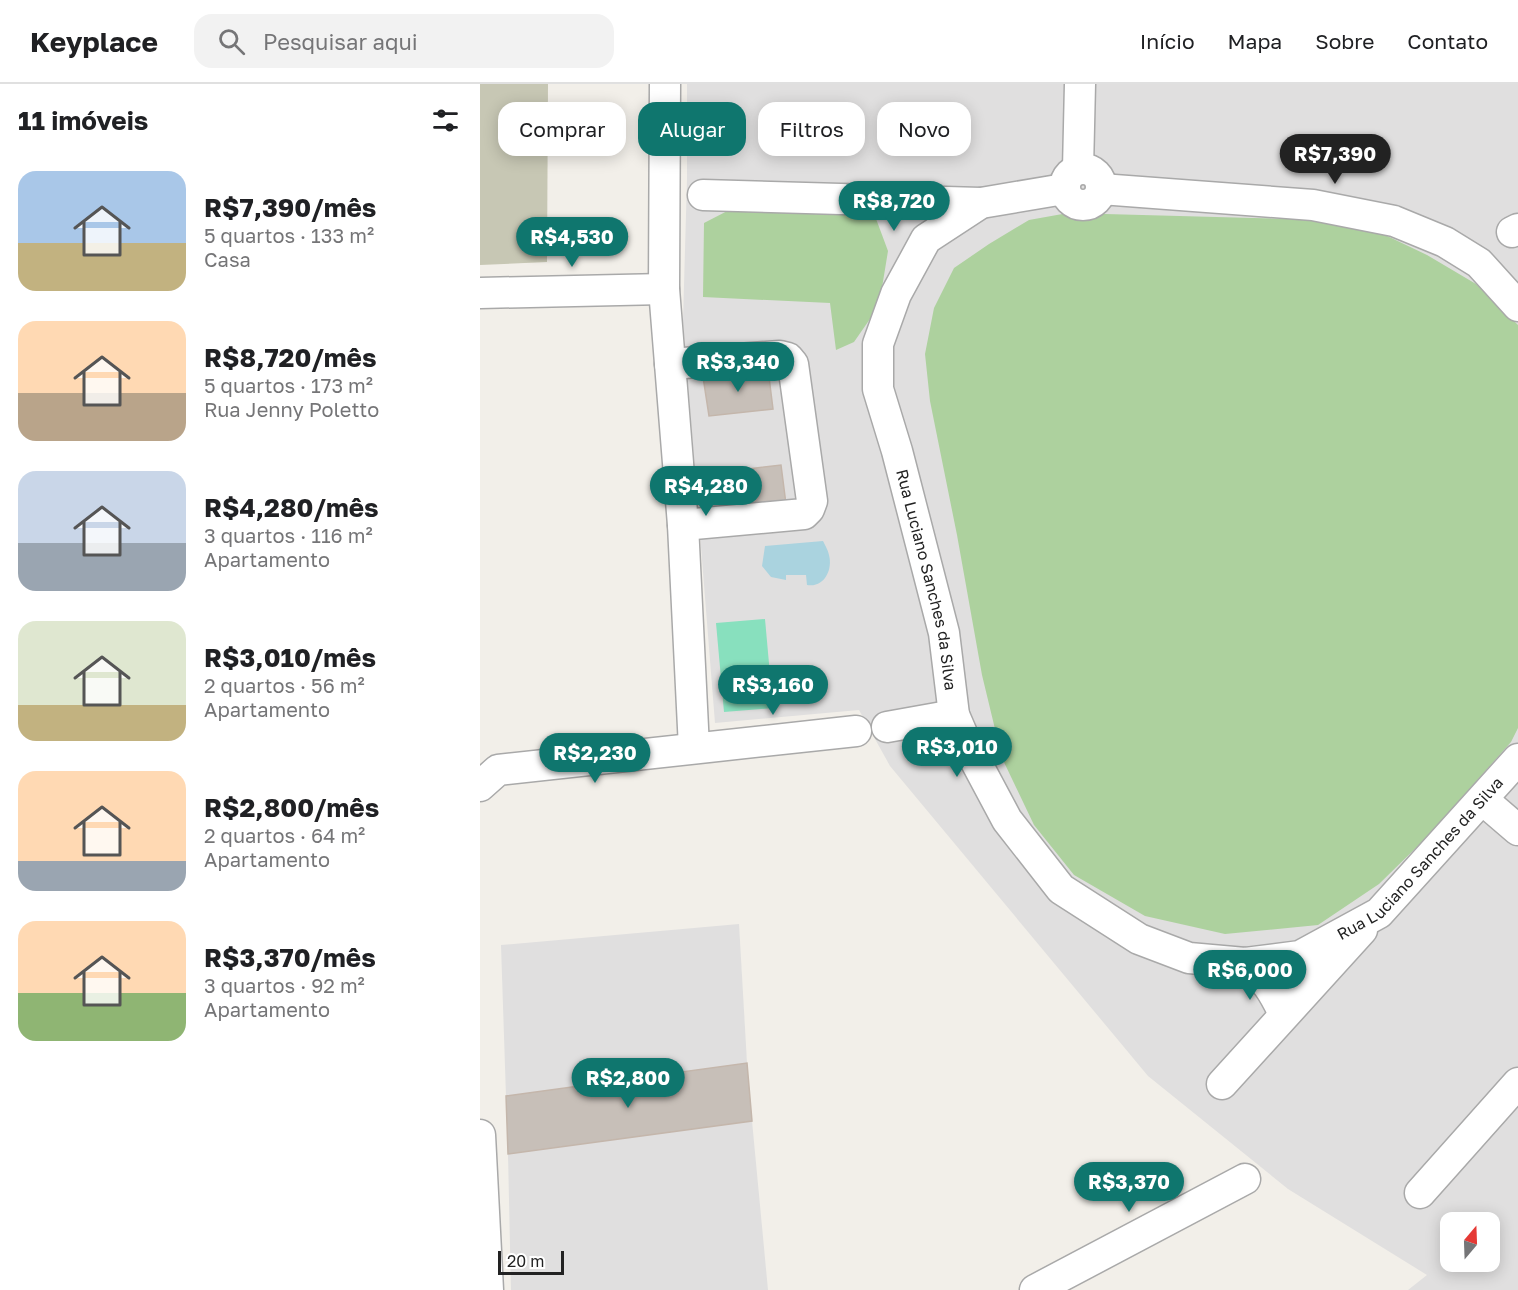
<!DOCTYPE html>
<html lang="pt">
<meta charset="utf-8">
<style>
:root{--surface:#fff;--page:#f2f2f2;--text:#202124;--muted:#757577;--line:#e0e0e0;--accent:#0f766e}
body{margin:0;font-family:"Golos Text",sans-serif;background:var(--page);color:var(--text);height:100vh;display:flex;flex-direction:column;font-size:22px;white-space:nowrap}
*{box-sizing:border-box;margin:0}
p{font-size:20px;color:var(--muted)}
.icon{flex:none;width:33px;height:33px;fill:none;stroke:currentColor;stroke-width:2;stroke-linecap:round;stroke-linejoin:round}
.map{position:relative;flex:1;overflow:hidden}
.sheet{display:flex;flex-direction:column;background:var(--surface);width:480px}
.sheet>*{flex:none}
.guide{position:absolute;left:18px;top:18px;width:570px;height:54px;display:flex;gap:12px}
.needle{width:39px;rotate:19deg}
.buttons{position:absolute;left:960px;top:1128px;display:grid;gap:12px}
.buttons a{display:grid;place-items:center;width:60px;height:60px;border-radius:12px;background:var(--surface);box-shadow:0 3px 15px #0003;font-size:30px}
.scale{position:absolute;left:18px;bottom:15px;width:66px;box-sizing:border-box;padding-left:6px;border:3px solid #222;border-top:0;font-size:16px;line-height:21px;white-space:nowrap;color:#222;-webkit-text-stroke:4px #fff;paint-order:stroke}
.price{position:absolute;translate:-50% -51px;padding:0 14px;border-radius:21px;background:var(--accent);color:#fff;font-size:20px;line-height:39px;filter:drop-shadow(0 2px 3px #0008)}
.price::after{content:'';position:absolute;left:50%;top:36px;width:18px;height:14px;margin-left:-9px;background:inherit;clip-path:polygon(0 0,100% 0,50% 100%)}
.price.selected{background:#222;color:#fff}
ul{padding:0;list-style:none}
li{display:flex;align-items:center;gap:18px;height:150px;padding:0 18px}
li span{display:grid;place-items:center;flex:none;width:168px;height:120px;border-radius:18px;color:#555}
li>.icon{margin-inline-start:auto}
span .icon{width:72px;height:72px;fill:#fffc;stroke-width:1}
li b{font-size:26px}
h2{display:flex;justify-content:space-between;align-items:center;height:72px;padding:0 18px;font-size:26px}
.pill{padding:0 21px;border-radius:18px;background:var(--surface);box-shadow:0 3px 15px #0003;font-size:21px;line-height:54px}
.pill.selected{background:var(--accent);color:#fff}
header{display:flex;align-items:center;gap:36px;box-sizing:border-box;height:84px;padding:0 30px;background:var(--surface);border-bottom:2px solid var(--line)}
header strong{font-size:28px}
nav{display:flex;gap:33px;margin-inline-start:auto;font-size:21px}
.search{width:420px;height:54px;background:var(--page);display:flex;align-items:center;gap:15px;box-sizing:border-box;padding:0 21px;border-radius:18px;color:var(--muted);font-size:22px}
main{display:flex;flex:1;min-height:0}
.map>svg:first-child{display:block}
.residential{fill:#e0dfdf;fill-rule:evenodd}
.construction{fill:#c7c7b4}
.forest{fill:#add19e}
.pitch{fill:#88e0be}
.water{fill:#aad3df}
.building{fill:#c7bfb8;stroke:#c4b6ab;stroke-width:1.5}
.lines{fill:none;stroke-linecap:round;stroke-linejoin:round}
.minor-casing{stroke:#a9a9a9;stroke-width:33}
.minor{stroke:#fff;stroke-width:30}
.labels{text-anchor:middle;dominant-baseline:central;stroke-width:4.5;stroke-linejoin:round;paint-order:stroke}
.street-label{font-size:16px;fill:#222;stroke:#fff}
</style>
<header>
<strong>Keyplace</strong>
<div class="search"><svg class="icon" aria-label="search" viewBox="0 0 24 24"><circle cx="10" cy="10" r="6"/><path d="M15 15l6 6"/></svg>Pesquisar aqui</div>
<nav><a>Início</a><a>Mapa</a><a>Sobre</a><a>Contato</a></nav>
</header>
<main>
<section class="sheet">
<h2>11 imóveis<svg class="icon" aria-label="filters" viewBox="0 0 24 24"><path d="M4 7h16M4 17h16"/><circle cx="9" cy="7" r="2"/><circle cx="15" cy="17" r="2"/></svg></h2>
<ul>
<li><span style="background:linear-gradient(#a9c7e8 60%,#c2b280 0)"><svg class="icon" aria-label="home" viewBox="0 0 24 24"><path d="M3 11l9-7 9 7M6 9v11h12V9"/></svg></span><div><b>R$7,390/mês</b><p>5 quartos · 133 m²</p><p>Casa</p></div></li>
<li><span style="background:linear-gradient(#ffd9b3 60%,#b9a48a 0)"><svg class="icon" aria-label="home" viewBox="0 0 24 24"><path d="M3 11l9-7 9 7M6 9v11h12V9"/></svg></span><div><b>R$8,720/mês</b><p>5 quartos · 173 m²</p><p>Rua Jenny Poletto</p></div></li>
<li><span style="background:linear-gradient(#c9d6e8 60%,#9aa5b1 0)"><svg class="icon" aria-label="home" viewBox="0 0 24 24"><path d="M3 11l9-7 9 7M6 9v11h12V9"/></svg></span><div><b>R$4,280/mês</b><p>3 quartos · 116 m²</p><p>Apartamento</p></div></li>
<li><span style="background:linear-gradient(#dfe7d0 70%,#c2b280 0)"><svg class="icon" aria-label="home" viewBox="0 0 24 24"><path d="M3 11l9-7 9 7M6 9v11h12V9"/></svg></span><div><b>R$3,010/mês</b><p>2 quartos · 56 m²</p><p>Apartamento</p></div></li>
<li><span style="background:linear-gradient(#ffd9b3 75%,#9aa5b1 0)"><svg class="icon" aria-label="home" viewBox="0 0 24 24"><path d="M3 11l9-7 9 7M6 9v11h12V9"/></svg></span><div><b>R$2,800/mês</b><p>2 quartos · 64 m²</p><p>Apartamento</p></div></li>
<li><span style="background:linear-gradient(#ffd9b3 60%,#8fb573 0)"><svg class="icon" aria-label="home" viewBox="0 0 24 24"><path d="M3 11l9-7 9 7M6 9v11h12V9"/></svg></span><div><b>R$3,370/mês</b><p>3 quartos · 92 m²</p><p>Apartamento</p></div></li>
</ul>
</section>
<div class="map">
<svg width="1038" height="1206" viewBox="0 0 1038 1206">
<rect width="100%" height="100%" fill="#f2efe9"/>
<g class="residential">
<path d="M207,0H1038V1206H928L947,1191L808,1105L668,992L410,682L379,626L235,639L203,237L207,95ZM970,1138H1010V1178H970Z"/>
<polygon points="259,840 267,979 26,1012 21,861"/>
<polygon points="272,1037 288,1206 31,1206 28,1070"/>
</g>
<polygon class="construction" points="0,0 68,0 67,178 0,181"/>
<g class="forest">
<polygon points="362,116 395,132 408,167 399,222 374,258 356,266 350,219 223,213 224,139 257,122"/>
<polygon points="588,129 851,136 903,150 947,171 996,200 1038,241 1038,644 1031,658 947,753 899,800 838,841 745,850 665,832 594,791 554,741 522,674 502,591 477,451 450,317 445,270 454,224 474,184 509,160 549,136"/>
</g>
<polygon class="pitch" points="285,535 293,624 244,628 236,539"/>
<path class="water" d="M343,457C345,461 348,466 349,471C353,486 344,504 327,501L326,491H306V496L291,493L282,482L285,462Z"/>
<g class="building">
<polygon points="288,285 293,325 229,332 223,293"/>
<polygon points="301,381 306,420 241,428 236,389"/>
<polygon points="267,979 272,1037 28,1070 26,1012"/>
</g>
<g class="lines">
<defs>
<g id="minor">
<polyline points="185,0 184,205 203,441 214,664"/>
<circle cx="603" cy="103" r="18"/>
<polyline points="598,85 600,0"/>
<path id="s1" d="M584,105L501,119L446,155L416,210L398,260V305L417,367L464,549L474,631L487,661L527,736L581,805L659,855L709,874L765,879L820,872L899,829L1038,675"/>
<polyline points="621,105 833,121 914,137 965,158 999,179 1038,222"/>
<polyline points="223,111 501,119"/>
<polyline points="1032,148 1038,145"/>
<polyline points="0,209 184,205"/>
<polyline points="190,280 300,272 308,274 313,280 332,417 329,425 324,430 203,441"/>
<polyline points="407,643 474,631"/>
<polyline points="0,702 18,686 376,647"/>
<polyline points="1003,716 1038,746"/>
<path d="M765,879C786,895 793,907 804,930"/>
<polyline points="742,1000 882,846"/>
<polyline points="0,1051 8,1206"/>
<polyline points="940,1109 1038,999"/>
<polyline points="555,1206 765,1095"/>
</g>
</defs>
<use href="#minor" class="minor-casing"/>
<use href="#minor" class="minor"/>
</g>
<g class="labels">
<g class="street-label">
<text stroke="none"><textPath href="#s1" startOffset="508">Rua Luciano Sanches da Silva</textPath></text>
<text stroke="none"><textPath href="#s1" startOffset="1266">Rua Luciano Sanches da Silva</textPath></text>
</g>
</g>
</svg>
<div class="buttons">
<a><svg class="needle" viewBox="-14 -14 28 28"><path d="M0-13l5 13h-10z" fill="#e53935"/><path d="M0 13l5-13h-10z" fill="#757577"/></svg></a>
</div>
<div class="scale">20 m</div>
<b class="price selected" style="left:855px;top:101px">R$7,390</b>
<b class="price" style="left:414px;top:148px">R$8,720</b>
<b class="price" style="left:92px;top:184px">R$4,530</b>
<b class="price" style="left:258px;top:309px">R$3,340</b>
<b class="price" style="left:226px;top:433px">R$4,280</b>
<b class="price" style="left:293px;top:632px">R$3,160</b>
<b class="price" style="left:477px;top:694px">R$3,010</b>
<b class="price" style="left:115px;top:700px">R$2,230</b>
<b class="price" style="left:770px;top:917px">R$6,000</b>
<b class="price" style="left:148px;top:1025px">R$2,800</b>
<b class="price" style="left:649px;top:1129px">R$3,370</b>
<div class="guide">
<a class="pill">Comprar</a>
<a class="pill selected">Alugar</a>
<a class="pill">Filtros</a>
<a class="pill">Novo</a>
</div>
</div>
</main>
